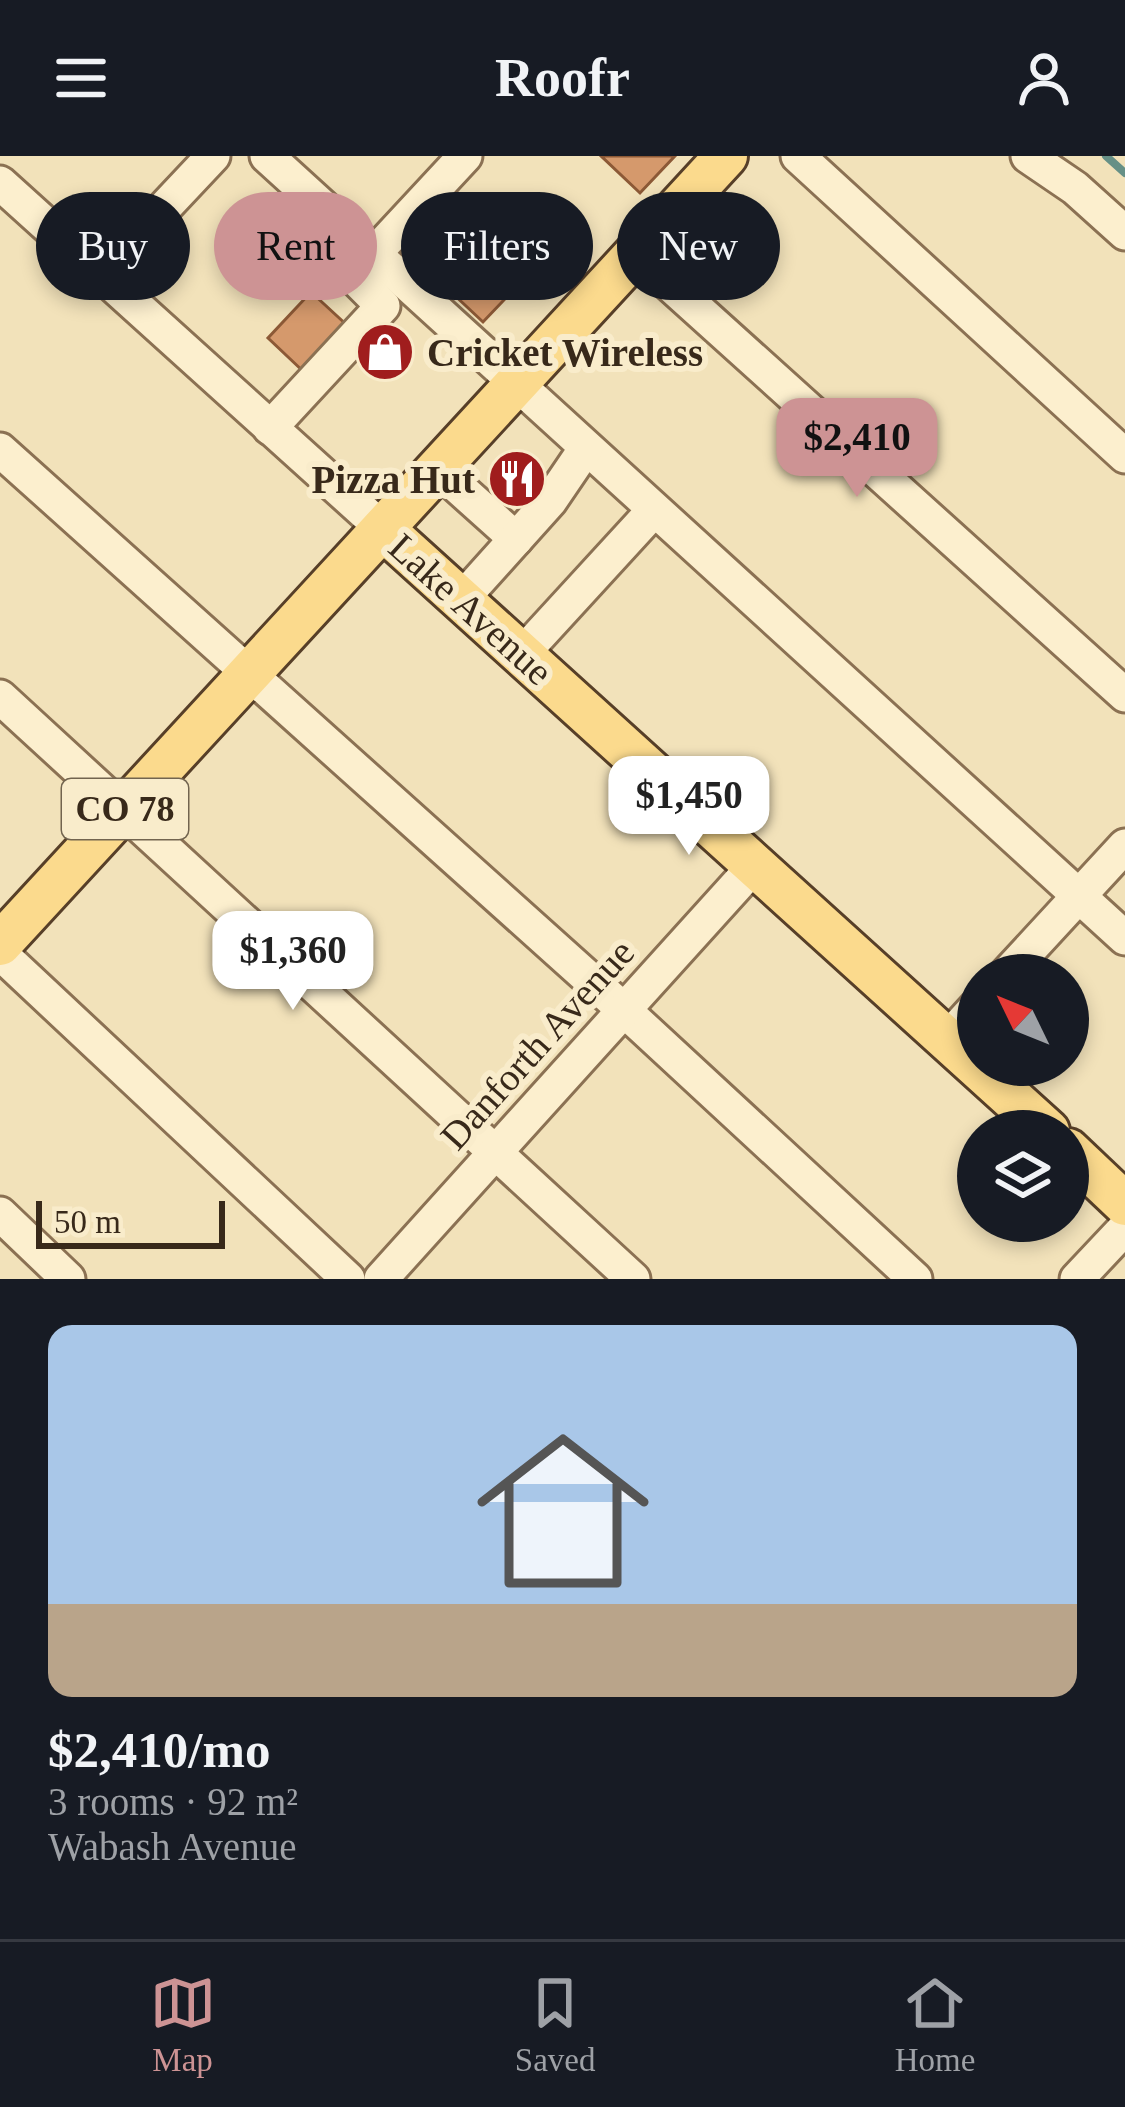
<!DOCTYPE html>
<meta charset="utf-8">
<style>
:root{--surface:#171b24;--page:#242831;--text:#f1f3f6;--muted:#9ea1a6;--line:#363941;--accent:#cd9394}
body{margin:0;font-family:Georgia,serif;background:var(--page);color:var(--text);height:100vh;display:flex;flex-direction:column;font-size:45px;white-space:nowrap}
*{box-sizing:border-box;margin:0}
p{font-size:39px;color:var(--muted)}
.icon{flex:none;width:66px;height:66px;fill:none;stroke:currentColor;stroke-width:2;stroke-linecap:round;stroke-linejoin:round}
.map{position:relative;height:1123px;overflow:hidden}
.details{display:flex;flex-direction:column;background:var(--surface);flex:1}
.details>*{flex:none}
.top-card{position:absolute;left:36px;top:36px;width:1053px;height:108px;display:flex;gap:24px}
.needle{width:78px;rotate:313deg}
.buttons{position:absolute;left:957px;top:798px;display:grid;gap:24px}
.buttons a{display:grid;place-items:center;width:132px;height:132px;border-radius:50%;background:var(--surface);box-shadow:0 6px 18px #0003;font-size:60px}
.scale{position:absolute;left:36px;bottom:30px;width:189px;box-sizing:border-box;padding-left:12px;border:6px solid #38291a;border-top:0;font-size:33px;line-height:42px;white-space:nowrap;color:#38291a;-webkit-text-stroke:9px #f9eccb;paint-order:stroke}
.price{position:absolute;translate:-50% -102px;padding:0 27px;border-radius:24px;background:#fff;color:#222;font-size:39px;line-height:78px;filter:drop-shadow(0 3px 6px #0008)}
.price::after{content:'';position:absolute;left:50%;top:72px;width:36px;height:27px;margin-left:-18px;background:inherit;clip-path:polygon(0 0,100% 0,50% 100%)}
.price.active{background:var(--accent);color:#111}
ul{padding:0;list-style:none}
li{display:grid;align-content:center;gap:24px;height:636px;padding:0 48px}
li+li{border-top:3px solid var(--line)}
li span{display:grid;place-items:center;height:372px;border-radius:24px;color:#555}
li>.icon{margin-inline-start:auto}
span .icon{width:216px;height:216px;fill:#fffc;stroke-width:1}
li b{font-size:51px}
.chip{padding:0 42px;border-radius:54px;background:var(--surface);box-shadow:0 6px 18px #0003;font-size:42px;line-height:108px}
.chip.active{background:var(--accent);color:#111}
header{display:flex;justify-content:space-between;align-items:center;height:156px;padding:0 48px;background:var(--surface);font-size:54px;font-weight:600}
.dock{display:flex;justify-content:space-around;align-items:center;height:168px;border-top:3px solid var(--line);background:var(--surface);font-size:33px;color:var(--muted)}
.dock a{display:grid;justify-items:center;gap:6px}
.dock .active{color:var(--accent)}
.map>svg:first-child{display:block}
.lines{fill:none;stroke-linecap:round;stroke-linejoin:round}
.stream{stroke:#669086;stroke-width:8}
.building{fill:#d5996c;stroke:#8c5936;stroke-width:3}
.minor-casing{stroke:#8b7153;stroke-width:39}
.major-casing{stroke:#573f28;stroke-width:48}
.minor{stroke:#fcefce;stroke-width:33}
.major{stroke:#fbda8d;stroke-width:42}
.labels{text-anchor:middle;dominant-baseline:central;stroke-width:12;stroke-linejoin:round;paint-order:stroke}
.shield{fill:#f9eccb;stroke:#72644f;stroke-width:3}
.shield-label{font-size:36px;font-weight:bold;fill:#38291a}
.poi-label{font-size:39px;font-weight:bold;fill:#38291a;stroke:#f9eccb;text-anchor:start}
.street-label{font-size:39px;fill:#38291a;stroke:#f9eccb}
</style>
<header><svg class="icon" aria-label="menu" viewBox="0 0 24 24"><path d="M4 6h16M4 12h16M4 18h16"/></svg>Roofr<svg class="icon" aria-label="person" viewBox="0 0 24 24"><circle cx="12" cy="8" r="4"/><path d="M4 21q1-7 8-7t8 7"/></svg></header>
<div class="map">
<svg width="1125" height="1123" viewBox="0 0 1125 1123">
<rect width="100%" height="100%" fill="#f2e2ba"/>
<g class="lines">
<polyline class="stream" points="1106,0 1125,17"/>
</g>
<g class="building">
<polygon points="601,0 675,0 640,37"/>
<polygon points="437,48 521,126 483,166 400,88"/>
<polygon points="311,136 350,172 306,218 268,182"/>
</g>
<g class="lines">
<defs>
<g id="minor">
<polyline points="267,0 1125,782"/>
<polyline points="798,0 1125,300"/>
<polyline points="1028,0 1075,32 1125,77"/>
<polyline points="0,27 383,373"/>
<polyline points="635,97 1125,539"/>
<polyline points="374,98 465,0"/>
<polyline points="100,120 213,0"/>
<polyline points="270,272 383,150 351,118"/>
<polyline points="0,294 624,854 915,1123"/>
<polyline points="438,313 516,383"/>
<polyline points="461,444 550,345 586,292"/>
<polyline points="522,498 654,354"/>
<polyline points="0,541 633,1123"/>
<polyline points="0,797 348,1123"/>
<polyline points="1006,819 1125,690"/>
<polyline points="948,882 978,849"/>
<polyline points="0,1058 68,1123"/>
<polyline points="381,1123 755,709"/>
<polyline points="1077,1123 1125,1072"/>
</g>
<g id="major">
<polyline points="383,373 1048,975"/>
<polyline points="0,788 726,0"/>
<polyline points="1068,994 1125,1048"/>
</g>
</defs>
<use href="#minor" class="minor-casing"/>
<use href="#major" class="major-casing"/>
<use href="#minor" class="minor"/>
<use href="#major" class="major"/>
</g>
<defs>
<symbol id="shop-disc" viewBox="-11 -11 22 22"><circle r="9.5" fill="#a01d1d" stroke="#f9eccb"/><path d="M-5-2.5h2.3a2.7 3.5 0 0 1 5.4 0H5L5.5 6h-11ZM-1.5-2.5h3a1.5 2.3 0 0 0-3 0Z" fill="#fff"/></symbol>
<symbol id="restaurant-disc" viewBox="-11 -11 22 22"><circle r="9.5" fill="#a01d1d" stroke="#f9eccb"/><path d="M-5-6h1v4h1v-4h1v4h1v-4h1v5L-1.5 .5V6h-2V.5L-5-1ZM5-6V6H3V1.5H1.5Q1.5-4 5-6Z" fill="#fff"/></symbol>
</defs>
<g fill-rule="evenodd">
<use href="#shop-disc" x="352" y="163" width="66" height="66"/>
<use href="#restaurant-disc" x="484" y="290" width="66" height="66"/>
</g>
<g class="labels">
<rect class="shield" x="62" y="623" width="126" height="60" rx="9"/>
<g class="shield-label">
<text x="125" y="653">CO 78</text>
</g>
<g class="poi-label">
<text x="427" y="196">Cricket Wireless</text>
<text x="475" y="323" text-anchor="end">Pizza Hut</text>
</g>
<g class="street-label">
<text transform="translate(471 453) rotate(42)">Lake Avenue</text>
<text transform="translate(537 888) rotate(-48)">Danforth Avenue</text>
</g>
</g>
</svg>
<div class="buttons">
<a><svg class="needle" viewBox="-14 -14 28 28"><path d="M0-13l5 13h-10z" fill="#e53935"/><path d="M0 13l5-13h-10z" fill="#9ea1a6"/></svg></a>
<a><svg class="icon" aria-label="layers" viewBox="0 0 24 24"><path d="M12 4l9 5-9 5-9-5zM3 14l9 5 9-5"/></svg></a>
</div>
<div class="scale">50 m</div>
<b class="price active" style="left:857px;top:344px">$2,410</b>
<b class="price" style="left:689px;top:702px">$1,450</b>
<b class="price" style="left:293px;top:857px">$1,360</b>
<div class="top-card">
<a class="chip">Buy</a>
<a class="chip active">Rent</a>
<a class="chip">Filters</a>
<a class="chip">New</a>
</div>
</div>
<section class="details">
<ul>
<li><span style="background:linear-gradient(#a9c7e8 75%,#b9a48a 0)"><svg class="icon" aria-label="home" viewBox="0 0 24 24"><path d="M3 11l9-7 9 7M6 9v11h12V9"/></svg></span><div><b>$2,410/mo</b><p>3 rooms · 92 m²</p><p>Wabash Avenue</p></div></li>
</ul>
</section>
<nav class="dock">
<a class="active"><svg class="icon" aria-label="map" viewBox="0 0 24 24"><path d="M3 6l6-2 6 2 6-2v14l-6 2-6-2-6 2zM9 4v14M15 6v14"/></svg>Map</a>
<a><svg class="icon" aria-label="saved" viewBox="0 0 24 24"><path d="M7 4h10v16l-5-4-5 4z"/></svg>Saved</a>
<a><svg class="icon" aria-label="home" viewBox="0 0 24 24"><path d="M3 11l9-7 9 7M6 9v11h12V9"/></svg>Home</a>
</nav>
